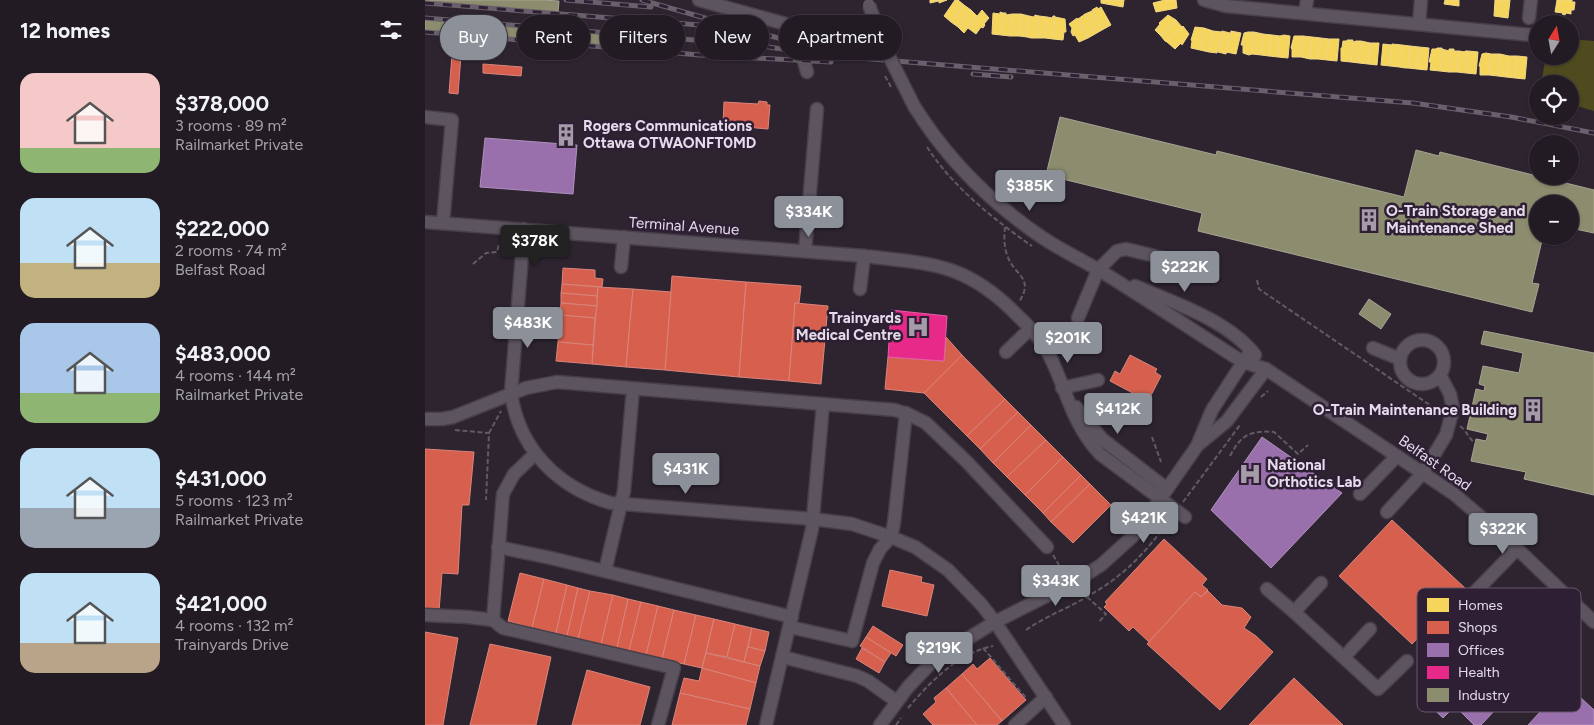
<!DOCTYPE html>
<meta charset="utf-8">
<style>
:root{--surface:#221b24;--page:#2a242c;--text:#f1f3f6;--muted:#a2a1a6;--line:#3f3941;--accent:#8c9099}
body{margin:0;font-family:Figtree,sans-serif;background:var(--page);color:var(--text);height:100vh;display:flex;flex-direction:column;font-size:19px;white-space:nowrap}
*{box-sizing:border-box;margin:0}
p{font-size:16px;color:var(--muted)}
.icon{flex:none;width:28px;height:28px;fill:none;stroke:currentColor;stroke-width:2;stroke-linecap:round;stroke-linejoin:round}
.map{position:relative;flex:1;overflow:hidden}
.side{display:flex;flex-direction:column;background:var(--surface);width:425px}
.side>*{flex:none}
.guide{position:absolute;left:15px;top:15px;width:475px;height:45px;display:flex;gap:10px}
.needle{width:32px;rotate:11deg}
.controls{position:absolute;left:1104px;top:15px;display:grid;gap:10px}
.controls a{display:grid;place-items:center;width:50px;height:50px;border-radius:50%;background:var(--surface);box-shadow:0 1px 4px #0004,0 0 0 1px var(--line);font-size:25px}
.price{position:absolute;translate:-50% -42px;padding:0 11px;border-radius:5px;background:var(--accent);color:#fff;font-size:16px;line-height:32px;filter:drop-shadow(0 1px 2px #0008)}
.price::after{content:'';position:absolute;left:50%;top:30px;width:15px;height:11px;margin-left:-8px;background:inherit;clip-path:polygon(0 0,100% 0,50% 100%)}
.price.active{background:#222;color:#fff}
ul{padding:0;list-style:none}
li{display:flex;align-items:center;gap:15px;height:125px;padding:0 20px}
li span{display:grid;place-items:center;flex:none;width:140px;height:100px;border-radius:15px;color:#555}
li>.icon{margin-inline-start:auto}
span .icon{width:60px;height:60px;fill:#fffc;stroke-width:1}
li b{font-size:21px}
h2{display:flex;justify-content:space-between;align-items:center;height:60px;padding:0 20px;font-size:21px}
.chip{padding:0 18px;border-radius:22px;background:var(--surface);box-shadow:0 1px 4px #0004,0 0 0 1px var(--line);font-size:18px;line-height:45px}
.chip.active{background:var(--accent);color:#fff}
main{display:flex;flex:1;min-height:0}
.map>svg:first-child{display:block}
.forest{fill:#504a1f}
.homes{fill:#f6d55c;stroke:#f1d787}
.shops{fill:#d6604d;stroke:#da857c}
.offices{fill:#9970ab;stroke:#b090be}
.health{fill:#e7298a;stroke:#e65ea7}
.industry{fill:#8c8c6e;stroke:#a7a493}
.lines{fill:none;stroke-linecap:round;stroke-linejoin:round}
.minor-casing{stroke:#473f49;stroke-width:15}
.path{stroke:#605a62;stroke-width:2;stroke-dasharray:5 2.5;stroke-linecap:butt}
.minor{stroke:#5c545f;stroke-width:12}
.rail-casing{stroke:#68606a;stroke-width:5}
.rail{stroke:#2f1f35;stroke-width:3;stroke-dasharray:9;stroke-linecap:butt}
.minor-bridge-casing{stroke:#473f49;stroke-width:15;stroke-linecap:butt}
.path-bridge{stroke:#605a62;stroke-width:2;stroke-dasharray:5 2.5;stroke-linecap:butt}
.minor-bridge{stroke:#5c545f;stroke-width:12}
.labels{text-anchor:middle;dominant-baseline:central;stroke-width:5;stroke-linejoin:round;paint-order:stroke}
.poi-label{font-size:15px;font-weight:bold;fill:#e5dbea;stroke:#2f1f35;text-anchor:start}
.street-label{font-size:15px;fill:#e5dbea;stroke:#2f1f35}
.key{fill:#2f1f35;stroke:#66576b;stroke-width:1}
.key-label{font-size:14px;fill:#e5dbea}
</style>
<main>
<section class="side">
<h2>12 homes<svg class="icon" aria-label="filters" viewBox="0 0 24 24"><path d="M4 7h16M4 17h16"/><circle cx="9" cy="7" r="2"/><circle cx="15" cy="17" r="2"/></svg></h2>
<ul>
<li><span style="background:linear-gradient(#f6c9c9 75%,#8fb573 0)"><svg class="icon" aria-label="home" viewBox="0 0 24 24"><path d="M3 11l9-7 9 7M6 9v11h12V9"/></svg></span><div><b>$378,000</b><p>3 rooms · 89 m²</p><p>Railmarket Private</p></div></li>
<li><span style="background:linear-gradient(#bfe0f5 65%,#c2b280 0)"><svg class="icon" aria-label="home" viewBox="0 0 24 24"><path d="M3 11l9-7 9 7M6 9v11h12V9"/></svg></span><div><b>$222,000</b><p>2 rooms · 74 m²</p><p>Belfast Road</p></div></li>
<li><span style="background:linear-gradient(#a9c7e8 70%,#8fb573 0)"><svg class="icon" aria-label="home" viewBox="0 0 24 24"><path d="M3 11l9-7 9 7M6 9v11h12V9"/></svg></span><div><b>$483,000</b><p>4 rooms · 144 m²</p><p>Railmarket Private</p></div></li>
<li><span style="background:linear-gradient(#bfe0f5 60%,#9aa5b1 0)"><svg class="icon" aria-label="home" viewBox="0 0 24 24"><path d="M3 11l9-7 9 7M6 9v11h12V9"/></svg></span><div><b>$431,000</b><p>5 rooms · 123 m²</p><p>Railmarket Private</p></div></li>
<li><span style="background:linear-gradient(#bfe0f5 70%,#b9a48a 0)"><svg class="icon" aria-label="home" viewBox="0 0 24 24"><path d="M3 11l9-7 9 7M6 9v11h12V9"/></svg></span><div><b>$421,000</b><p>4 rooms · 132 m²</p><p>Trainyards Drive</p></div></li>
</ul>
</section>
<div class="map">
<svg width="1169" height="725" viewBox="0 0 1169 725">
<rect width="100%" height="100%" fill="#2d2430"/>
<polygon class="forest" points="1145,39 1169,41 1169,111 1145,104 1145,84 1116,84 1121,56 1145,56"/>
<g class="homes">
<polygon points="505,0 522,0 514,3 514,1 505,3"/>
<polygon points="530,0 533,0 539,5 526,22 519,16"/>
<polygon points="676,0 699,0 698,7 676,3"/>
<polygon points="740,0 751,0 752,8 731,12 728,3"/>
<polygon points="1020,0 1034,0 1034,6 1019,4"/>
<polygon points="1070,0 1085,0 1083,18 1069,16"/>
<polygon points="1132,0 1147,0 1147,2 1150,2 1149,10 1146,10 1146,14 1141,13 1140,15 1137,14 1138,13 1130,12"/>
<polygon points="539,5 546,10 533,27 526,22"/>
<polygon points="672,7 673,9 676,7 686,25 677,30 667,10"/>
<polygon points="546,10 552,16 539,33 533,27"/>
<polygon points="557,10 564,18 559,24 560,25 558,28 556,27 551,34 543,28"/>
<polygon points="667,11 677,30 670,34 660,14"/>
<polygon points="575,12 578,13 576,35 567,34 568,13 575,14"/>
<polygon points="578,13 581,13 581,15 587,14 585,36 576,35"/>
<polygon points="587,14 596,14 594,36 585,36"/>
<polygon points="596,14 604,16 602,37 594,36"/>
<polygon points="660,14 670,34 663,38 653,19"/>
<polygon points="610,15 614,16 612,38 606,38 602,37 604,16 609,17"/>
<polygon points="743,15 751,20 736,36 730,30 735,24 734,23"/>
<polygon points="614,16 622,17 620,38 612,38"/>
<polygon points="628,16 630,16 628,39 620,38 622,17 627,18"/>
<polygon points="630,17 640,19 641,32 639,32 638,40 628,39"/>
<polygon points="652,18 663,38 654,42 650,35 648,36 646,32 647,28 644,24"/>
<polygon points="751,20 757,27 742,42 740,41 736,36"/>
<polygon points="758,26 764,34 757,45 756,43 750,49 742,42"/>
<polygon points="770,27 779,28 775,50 766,48 767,41 766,40"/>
<polygon points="779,28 788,31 784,52 775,50"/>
<polygon points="788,31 797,32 792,53 784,52"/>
<polygon points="797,31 805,33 801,54 793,52"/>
<polygon points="806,31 816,33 811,54 801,52"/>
<polygon points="823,32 829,32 827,54 824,55 818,53 818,45 816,45 819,33"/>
<polygon points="829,32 838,34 836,55 827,54"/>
<polygon points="838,34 847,35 844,56 836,55"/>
<polygon points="847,35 855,36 853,57 844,56"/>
<polygon points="859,35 865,36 863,58 853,57 855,36"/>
<polygon points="869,36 878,36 876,57 867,57 867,49 866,48"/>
<polygon points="878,36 887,37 885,59 876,57"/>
<polygon points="887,37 896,38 893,59 885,59"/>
<polygon points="896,38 904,39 902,60 893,59"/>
<polygon points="904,39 914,39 912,61 902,60"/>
<polygon points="922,40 928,40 926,62 916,61 916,48 917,48 918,41 922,41"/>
<polygon points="931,41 936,41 934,63 926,62 928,42"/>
<polygon points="936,41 945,43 943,64 934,63"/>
<polygon points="945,43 954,43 952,65 943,64"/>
<polygon points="958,44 967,45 965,66 956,65"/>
<polygon points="967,44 977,45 974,67 965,66"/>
<polygon points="977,45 985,46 983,68 980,68 974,67"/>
<polygon points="985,46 994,47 992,69 983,68"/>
<polygon points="994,47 1004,48 1002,70 992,69"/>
<polygon points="1012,48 1017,48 1015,71 1005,70 1006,62 1004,62 1007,49 1011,49"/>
<polygon points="1017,49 1024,51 1024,49 1026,49 1024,72 1015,71"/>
<polygon points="1026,49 1029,49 1029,51 1034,51 1032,72 1024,72"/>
<polygon points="1034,51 1040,52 1040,51 1043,51 1041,73 1032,72"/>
<polygon points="1043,51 1053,52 1051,74 1041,73"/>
<polygon points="1061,53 1066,54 1064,75 1055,75 1055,66 1054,66 1057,54"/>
<polygon points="1066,54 1075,54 1073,76 1064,75"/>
<polygon points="1075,54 1084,56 1081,77 1073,76"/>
<polygon points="1084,56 1092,56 1090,78 1081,77"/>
<polygon points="1092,56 1102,57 1100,79 1090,78"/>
</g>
<g class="shops">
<polygon points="27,55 36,55 33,94 24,93"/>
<polygon points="58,64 97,67 96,76 58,73"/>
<polygon points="334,101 342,102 342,105 345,105 343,129 298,125 299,102 333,104"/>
<polygon points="138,129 145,129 144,141 137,140"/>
<polygon points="138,268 170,270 170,278 178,279 177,287 137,284"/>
<polygon points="247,276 321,282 314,377 240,370"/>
<polygon points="321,282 376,286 374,303 370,303 364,381 314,377"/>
<polygon points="137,284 173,287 172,296 136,293"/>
<polygon points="173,287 208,289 201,367 167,364"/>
<polygon points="208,289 246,292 240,370 201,367"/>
<polygon points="136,293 172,296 172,306 136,303"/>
<polygon points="136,303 172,306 170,318 135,315"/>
<polygon points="370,303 403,306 396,384 364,381"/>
<polygon points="135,315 170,318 168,345 133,342"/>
<polygon points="521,337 537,355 499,393 460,389 463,357 519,361"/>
<polygon points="133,342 168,345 167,364 131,361"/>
<polygon points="537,355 580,399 542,436 499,393"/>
<polygon points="705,355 732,369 730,372 736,376 723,401 685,381 690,371 695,374"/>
<polygon points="580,399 593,412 555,449 542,436"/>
<polygon points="593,412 606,425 568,463 555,449"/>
<polygon points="606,425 621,440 582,477 568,463"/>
<polygon points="621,440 638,457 600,495 582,477"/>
<polygon points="0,449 49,452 44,505 37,505 33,574 17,573 14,611 0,610"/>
<polygon points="638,457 656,475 618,513 600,495"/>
<polygon points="656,475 665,484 626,522 618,513"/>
<polygon points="665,484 686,505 648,543 626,522"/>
<polygon points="967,520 1040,588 987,644 914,576"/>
<polygon points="739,539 782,579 777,585 783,590 776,597 770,592 724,642 708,627 704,631 679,607 682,604 680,602"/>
<polygon points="465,570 497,577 496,582 509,585 502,616 457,606"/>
<polygon points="95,573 119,579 107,628 83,621"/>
<polygon points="119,579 142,585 131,633 107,628"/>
<polygon points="142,585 153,588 142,636 131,633"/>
<polygon points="153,588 165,591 153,639 142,636"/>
<polygon points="165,591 188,595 176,644 153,639"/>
<polygon points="783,591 797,605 817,608 826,617 819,628 831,636 848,652 795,710 722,644 770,592 776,597"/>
<polygon points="188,595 203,599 192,648 176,644"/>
<polygon points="203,599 216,602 204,651 192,648"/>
<polygon points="216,602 233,606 221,655 204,651"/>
<polygon points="233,606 249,610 237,659 221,655"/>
<polygon points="249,610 271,615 259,664 237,659"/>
<polygon points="271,615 289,619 277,668 259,664"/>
<polygon points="289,619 310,624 302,657 281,653"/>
<polygon points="310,624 327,628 319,662 302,657"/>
<polygon points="448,626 478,645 471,656 441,637"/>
<polygon points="327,628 344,632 340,651 323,647"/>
<polygon points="0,632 33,638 18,725 0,725"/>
<polygon points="441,637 466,653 460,662 435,646"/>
<polygon points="65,644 126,657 111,725 45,725"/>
<polygon points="323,647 340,651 335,666 319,662"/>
<polygon points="437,648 460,662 454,673 431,659"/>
<polygon points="281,653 335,666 331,683 277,668"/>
<polygon points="565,658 601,700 577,721 537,674 548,664 552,669"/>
<polygon points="277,668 331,683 325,709 255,693 259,678 274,681"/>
<polygon points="162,670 225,687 215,725 147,725"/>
<polygon points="537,674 577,721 572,725 552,725 521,688"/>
<polygon points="869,678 918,725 824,725"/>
<polygon points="521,688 552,725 508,725 498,714 511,702 509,698"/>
<polygon points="255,693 325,709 321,725 247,725"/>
</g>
<g class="offices">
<polygon points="60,138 152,145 148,194 55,187"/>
<polygon points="837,437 917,493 846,568 786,510"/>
<polygon points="1075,619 1118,659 1056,725 1049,725 1030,706 1018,718 999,700"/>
<polygon points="1141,684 1169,710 1169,725 1103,725"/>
</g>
<polygon class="health" points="466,310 522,316 519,361 463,357"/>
<g class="industry">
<polygon points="0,0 117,0 134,1 133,13 0,3"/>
<polygon points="0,19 202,36 201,48 0,32"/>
<polygon points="635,117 791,155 792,151 979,197 991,150 1014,156 1015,152 1169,190 1169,233 1145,228 1145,204 1112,204 1112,236 1118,236 1107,283 1114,284 1107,312 773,231 777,213 621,175"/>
<polygon points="944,299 966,314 956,329 934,314"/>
<polygon points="1059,331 1169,353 1169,495 1099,479 1101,472 1046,461 1051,439 1061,441 1063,434 1042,429 1051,389 1059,391 1060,386 1054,384 1058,366 1094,373 1098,353 1056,344"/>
</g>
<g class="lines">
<defs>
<g id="minor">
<polyline points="274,0 361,24 374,44 382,72"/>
<polyline points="779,0 801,6 1107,35"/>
<polyline points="880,13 882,0"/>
<polyline points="1104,18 1106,0"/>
<polyline points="994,24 996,0"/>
<path d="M489,106C522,159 566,203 618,238C636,250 655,259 674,270C723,300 770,332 818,362L841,369L1029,494L1085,542L1169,622"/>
<polyline points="0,117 27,120 18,223"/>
<path d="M0,222L439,256C508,264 542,263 594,317C608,330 621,345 628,363C643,396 649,426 675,454L760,517"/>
<path d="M99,229L86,393C94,449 133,488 186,503L388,519L427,524L466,537L490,547L523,570L556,604L570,622L639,725"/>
<polyline points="380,251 392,109"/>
<polyline points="196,267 199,237"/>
<path d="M710,286C749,303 803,320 830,355"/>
<polyline points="435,289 439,256"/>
<polyline points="92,318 118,320"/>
<polyline points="653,318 673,270 692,251 701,249 767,265"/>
<circle cx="997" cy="362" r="22"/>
<polyline points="948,348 975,359"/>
<polyline points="581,352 605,329"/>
<polyline points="637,388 673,380"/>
<polyline points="651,407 677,439 742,489"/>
<polyline points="0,419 17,419 28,417 101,388 132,382 470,410 485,415 501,423 542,462 622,547"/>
<polyline points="773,445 802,421 841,369"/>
<polyline points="935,494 972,456"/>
<polyline points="962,512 998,473 1021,435 1028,409 1025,394 1015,375"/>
<polyline points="73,547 126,558 367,617"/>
<polyline points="180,571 199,491 208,389"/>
<polyline points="896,583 869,612 953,689 982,661"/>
<polyline points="842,589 869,612"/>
<polyline points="1049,593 1092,549"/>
<polyline points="0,615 43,617 68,620 78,628 249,668 233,725"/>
<polyline points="68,620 78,494 89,474 110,454"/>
<polyline points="365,627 427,641 448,563 455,549 466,537 469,523 481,413"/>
<polyline points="358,657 432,676 443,681 471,701"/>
<polyline points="919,657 945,629"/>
<polyline points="341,725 387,529 398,404"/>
<polyline points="455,725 483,687 506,663 521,652 570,622 651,581 676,565 707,537 726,512 772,446 787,410 826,350"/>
<polyline points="590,725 621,697"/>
</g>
</defs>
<use href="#minor" class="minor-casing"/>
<g class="path">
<path d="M502,147C528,187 568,219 607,246"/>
<path d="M580,227C579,236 579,246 582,255C589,276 610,277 594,302"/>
<polyline points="48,264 61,253 72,252 74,244"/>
<polyline points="832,280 834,289 1015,412"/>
<polyline points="836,397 843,391"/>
<path d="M1035,426C1042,431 1043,438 1050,443"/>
<polyline points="30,430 64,433 61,500"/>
<polyline points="64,433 76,411"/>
<polyline points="727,437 736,462"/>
<path d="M805,456C816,435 825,430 849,432L873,454L883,445"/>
<polyline points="758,502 815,425"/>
<polyline points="628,555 637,570"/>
<polyline points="662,597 681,614 673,623"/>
<path d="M601,630C621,616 644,608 665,595C697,577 722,552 743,521"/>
<polyline points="558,648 602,699"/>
<path d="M483,708C505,682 533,653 568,646"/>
<polyline points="471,725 476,718"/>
</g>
<use href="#minor" class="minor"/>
<defs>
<g id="rail">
<polyline points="141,0 226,7"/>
<polyline points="217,0 294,22"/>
<polyline points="0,3 287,26 343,36"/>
<polyline points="0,18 330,45 397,55 988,103 1086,117 1169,133"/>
<polyline points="0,32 275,55 406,62"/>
<polyline points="338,34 388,47"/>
<polyline points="548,74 586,77"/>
</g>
</defs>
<use href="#rail" class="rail-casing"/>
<use href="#rail" class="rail"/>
<defs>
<polyline id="minor-bridge" points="444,5 459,46 489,106"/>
</defs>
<use href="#minor-bridge" class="minor-bridge-casing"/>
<polyline class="path-bridge" points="460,76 466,87"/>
<use href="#minor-bridge" class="minor-bridge"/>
</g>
<defs>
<symbol id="building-bare" viewBox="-9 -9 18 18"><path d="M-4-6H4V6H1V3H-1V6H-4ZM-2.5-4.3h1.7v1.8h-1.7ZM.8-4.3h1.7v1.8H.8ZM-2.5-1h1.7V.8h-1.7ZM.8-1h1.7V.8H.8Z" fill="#a59ba9" stroke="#2f1f35" stroke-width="2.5" paint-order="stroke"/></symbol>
<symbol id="hospital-bare" viewBox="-9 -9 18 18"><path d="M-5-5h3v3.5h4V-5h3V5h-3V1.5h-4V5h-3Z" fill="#a59ba9" stroke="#2f1f35" stroke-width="2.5" paint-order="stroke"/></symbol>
</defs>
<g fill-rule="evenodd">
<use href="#building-bare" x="125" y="119" width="32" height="32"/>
<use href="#building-bare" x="928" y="204" width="32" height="32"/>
<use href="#hospital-bare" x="477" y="311" width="32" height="32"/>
<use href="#building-bare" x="1092" y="394" width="32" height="32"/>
<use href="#hospital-bare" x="809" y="458" width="32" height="32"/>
</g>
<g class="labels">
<g class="poi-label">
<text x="158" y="126">Rogers Communications<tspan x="158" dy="17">Ottawa OTWAONFT0MD</tspan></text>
<text x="961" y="211">O-Train Storage and<tspan x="961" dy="17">Maintenance Shed</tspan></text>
<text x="476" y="318" text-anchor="end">Trainyards<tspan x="476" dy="17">Medical Centre</tspan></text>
<text x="1092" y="410" text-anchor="end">O-Train Maintenance Building</text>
<text x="842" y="465">National<tspan x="842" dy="17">Orthotics Lab</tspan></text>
</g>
<g class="street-label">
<text transform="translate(259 226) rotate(4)">Terminal Avenue</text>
<text transform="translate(1010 463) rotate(35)">Belfast Road</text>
</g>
</g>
<rect x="992" y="588" width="164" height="124" rx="8" class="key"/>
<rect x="1002" y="598" width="22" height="14" fill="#f6d55c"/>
<rect x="1002" y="621" width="22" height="13" fill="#d6604d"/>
<rect x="1002" y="643" width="22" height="14" fill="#9970ab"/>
<rect x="1002" y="666" width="22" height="13" fill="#e7298a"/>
<rect x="1002" y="688" width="22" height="14" fill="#8c8c6e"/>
<g class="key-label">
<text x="1033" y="610">Homes</text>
<text x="1033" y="632">Shops</text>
<text x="1033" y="655">Offices</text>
<text x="1033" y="677">Health</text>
<text x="1033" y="700">Industry</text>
</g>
</svg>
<div class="controls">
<a><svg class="needle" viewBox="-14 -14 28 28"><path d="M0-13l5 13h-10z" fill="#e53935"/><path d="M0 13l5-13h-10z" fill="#a2a1a6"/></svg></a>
<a><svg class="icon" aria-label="locate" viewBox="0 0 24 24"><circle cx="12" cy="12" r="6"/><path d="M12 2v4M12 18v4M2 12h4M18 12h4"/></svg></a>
<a>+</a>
<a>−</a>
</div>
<b class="price" style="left:605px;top:212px">$385K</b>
<b class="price" style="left:384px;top:238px">$334K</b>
<b class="price active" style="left:110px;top:267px">$378K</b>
<b class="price" style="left:760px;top:293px">$222K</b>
<b class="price" style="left:103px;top:349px">$483K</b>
<b class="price" style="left:643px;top:364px">$201K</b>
<b class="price" style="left:693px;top:435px">$412K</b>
<b class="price" style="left:261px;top:495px">$431K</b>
<b class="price" style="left:719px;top:544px">$421K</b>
<b class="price" style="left:1078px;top:555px">$322K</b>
<b class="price" style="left:631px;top:607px">$343K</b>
<b class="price" style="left:514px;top:674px">$219K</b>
<div class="guide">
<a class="chip active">Buy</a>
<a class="chip">Rent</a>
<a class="chip">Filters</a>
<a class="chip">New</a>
<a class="chip">Apartment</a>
</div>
</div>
</main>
